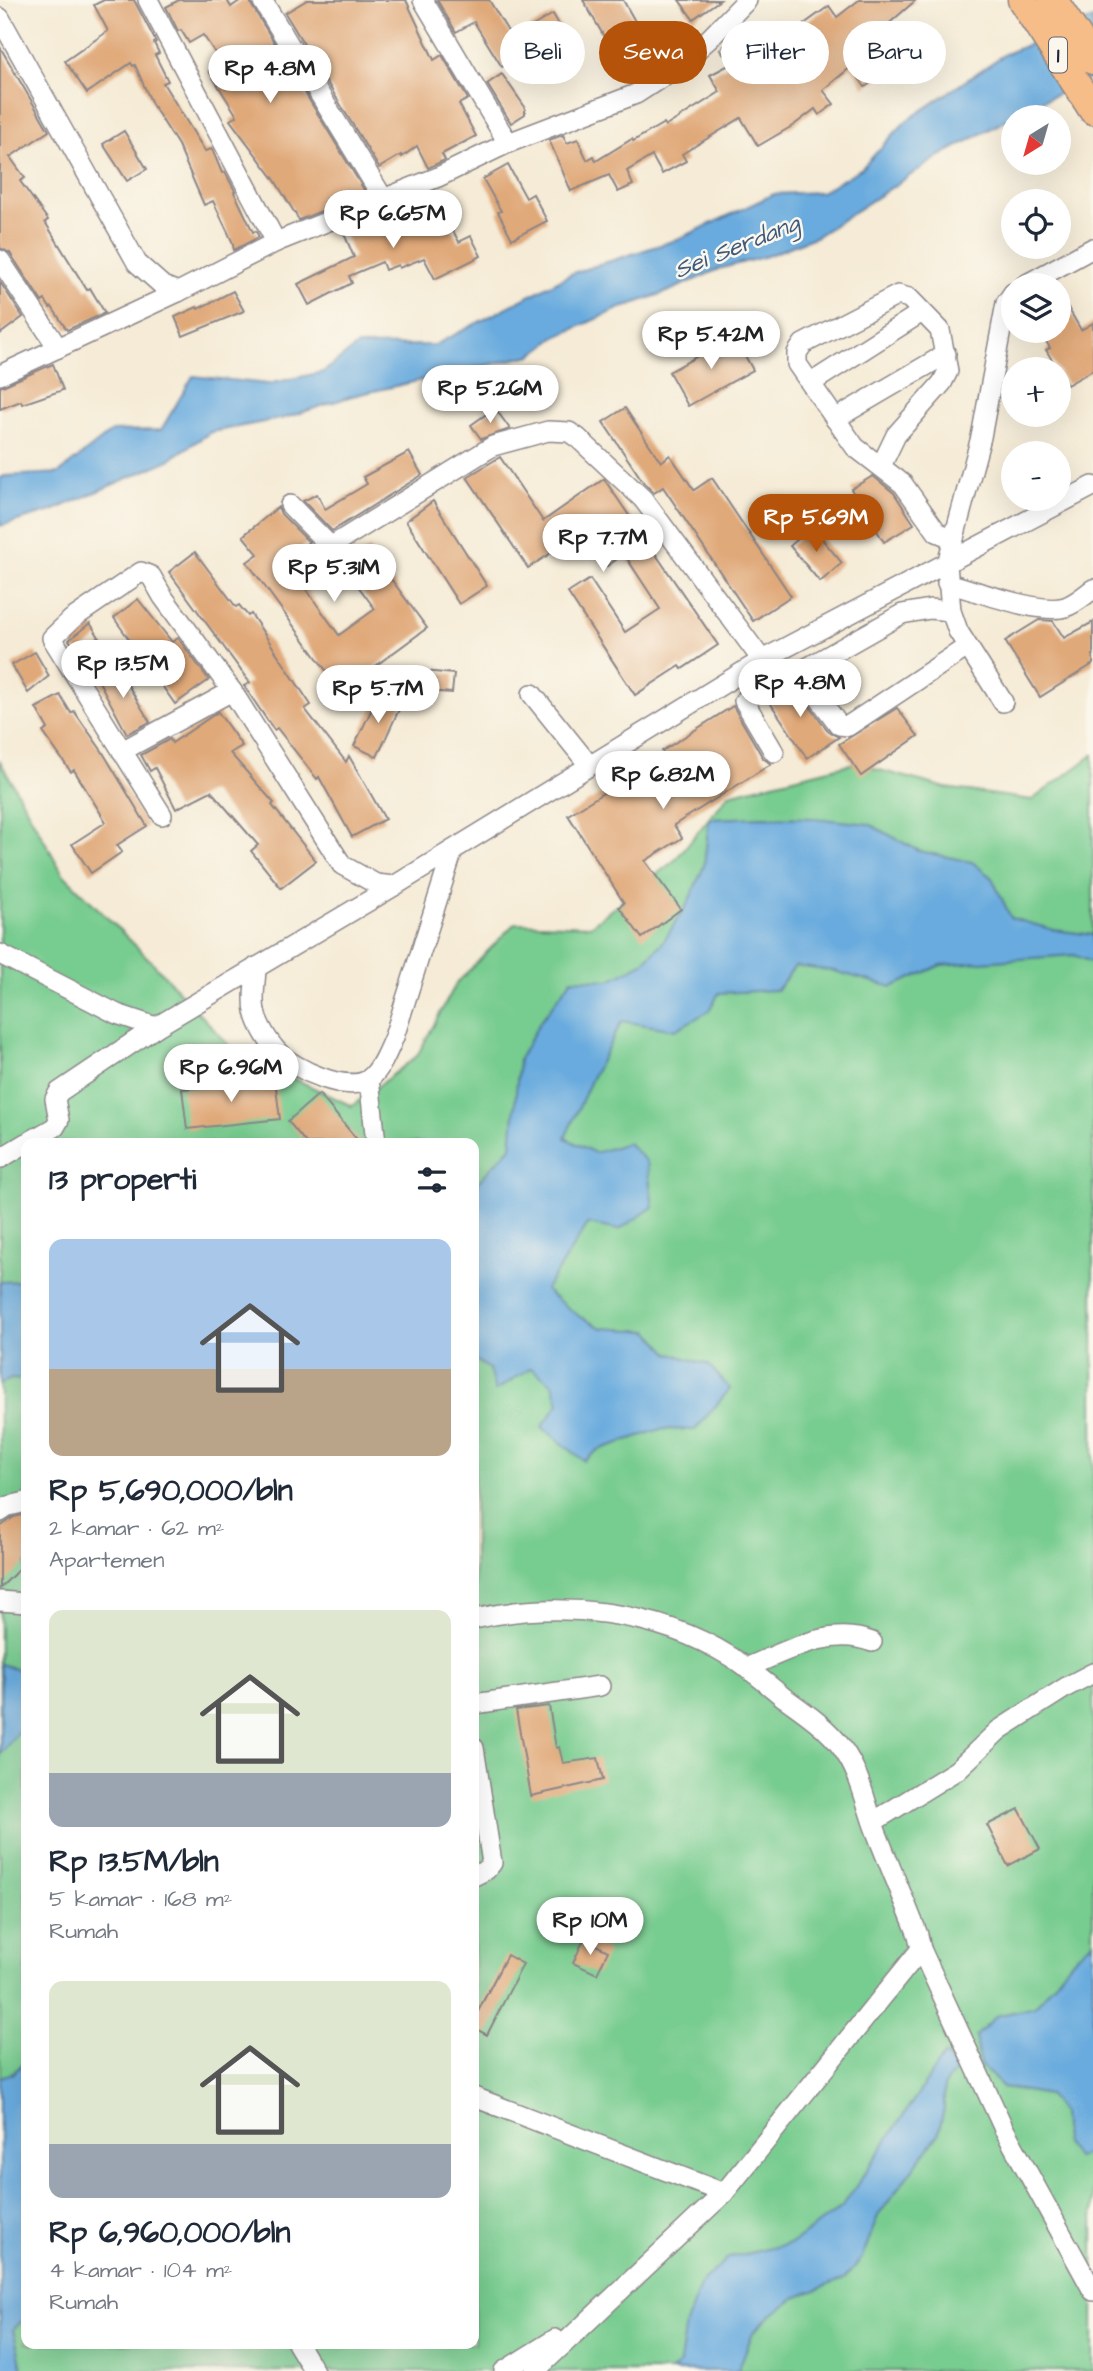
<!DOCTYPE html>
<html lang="id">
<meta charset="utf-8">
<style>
:root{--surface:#fff;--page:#f6f6f7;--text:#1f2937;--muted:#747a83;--accent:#b45309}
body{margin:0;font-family:"Architects Daughter",sans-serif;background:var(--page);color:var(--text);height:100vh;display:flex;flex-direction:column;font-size:26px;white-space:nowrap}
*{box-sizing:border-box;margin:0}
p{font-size:23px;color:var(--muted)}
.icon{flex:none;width:38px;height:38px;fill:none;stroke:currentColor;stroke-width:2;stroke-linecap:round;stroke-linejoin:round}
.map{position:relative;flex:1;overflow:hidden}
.side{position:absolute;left:21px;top:1138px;width:458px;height:1211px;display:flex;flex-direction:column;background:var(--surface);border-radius:14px;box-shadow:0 7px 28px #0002}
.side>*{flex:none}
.banner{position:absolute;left:500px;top:21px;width:486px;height:63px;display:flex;gap:14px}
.needle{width:46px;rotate:217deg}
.tools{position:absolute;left:1001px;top:105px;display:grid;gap:14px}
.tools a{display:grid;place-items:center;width:70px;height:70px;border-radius:50%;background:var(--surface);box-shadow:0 7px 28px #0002;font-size:35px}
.price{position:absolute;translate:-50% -60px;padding:0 16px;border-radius:24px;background:#fff;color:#222;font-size:23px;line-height:46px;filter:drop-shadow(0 2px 4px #0008)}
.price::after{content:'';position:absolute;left:50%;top:42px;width:21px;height:16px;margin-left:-10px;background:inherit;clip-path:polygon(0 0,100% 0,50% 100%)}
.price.current{background:var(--accent);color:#fff}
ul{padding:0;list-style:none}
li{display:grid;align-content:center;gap:14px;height:371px;padding:0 28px}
li span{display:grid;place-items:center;height:217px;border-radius:14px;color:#555}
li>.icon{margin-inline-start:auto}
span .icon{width:126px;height:126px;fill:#fffc;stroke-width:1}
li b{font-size:30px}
h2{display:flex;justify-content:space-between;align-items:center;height:84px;padding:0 28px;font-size:30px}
.chip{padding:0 24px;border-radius:32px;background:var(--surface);box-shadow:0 7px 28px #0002;font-size:24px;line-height:63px}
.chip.current{background:var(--accent);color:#fff}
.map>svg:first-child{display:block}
.green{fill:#77cc8f;stroke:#4c7765;stroke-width:2;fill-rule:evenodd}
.water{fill:#69abde;stroke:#46668c;stroke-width:2}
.building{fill:#e0a979}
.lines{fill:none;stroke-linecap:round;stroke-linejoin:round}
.minor-casing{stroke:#8c8688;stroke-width:22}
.highway-casing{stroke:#8c8688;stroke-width:31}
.minor{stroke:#fff;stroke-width:19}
.highway{stroke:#f7bd88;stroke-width:28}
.labels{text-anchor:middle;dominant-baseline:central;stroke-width:5;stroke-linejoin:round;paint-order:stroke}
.shield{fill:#fbf7ec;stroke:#636270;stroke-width:2}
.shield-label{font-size:21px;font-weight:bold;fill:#22223b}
.water-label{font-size:24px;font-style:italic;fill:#3e597c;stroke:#fbf7ec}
</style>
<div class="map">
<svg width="1093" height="2371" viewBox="0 0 1093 2371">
<rect width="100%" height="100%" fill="#fbf7ec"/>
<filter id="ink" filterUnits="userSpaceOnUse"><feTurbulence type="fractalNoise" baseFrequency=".0143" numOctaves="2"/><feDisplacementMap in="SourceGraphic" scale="14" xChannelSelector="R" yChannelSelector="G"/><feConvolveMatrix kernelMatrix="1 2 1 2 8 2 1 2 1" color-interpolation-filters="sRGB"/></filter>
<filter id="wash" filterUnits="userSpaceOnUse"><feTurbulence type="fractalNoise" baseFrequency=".00686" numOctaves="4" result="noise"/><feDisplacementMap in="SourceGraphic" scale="28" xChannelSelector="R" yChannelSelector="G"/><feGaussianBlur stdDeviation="1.57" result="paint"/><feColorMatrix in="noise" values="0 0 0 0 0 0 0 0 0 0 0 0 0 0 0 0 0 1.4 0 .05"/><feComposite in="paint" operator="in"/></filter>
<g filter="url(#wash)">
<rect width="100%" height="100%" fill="#f5ebd6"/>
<path class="green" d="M1093,755V2371H0V761L63,874L154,964L233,1050L352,1106L417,1056L456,984L515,923L590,926L675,860L729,794L854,763L946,788L1032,800ZM26,1143H474V2343H26Z"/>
<g class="water">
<polygon points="1093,19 1093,77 1036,104 940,156 817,236 767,256 719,269 667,292 618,309 556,337 532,355 352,396 285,418 211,432 167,461 52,511 0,526 0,478 5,476 59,473 112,431 161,430 193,376 268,384 323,372 357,346 435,345 573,273 679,239 774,194 821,192 862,168 905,122 1005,54"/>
<polygon points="763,817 812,818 869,824 919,851 972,862 992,878 1011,918 1054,930 1093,935 1093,963 1074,955 941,965 892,987 834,971 795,966 777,990 719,993 709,1011 675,1030 622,1021 593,1076 565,1138 595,1153 628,1143 647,1162 653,1207 619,1230 588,1224 545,1290 580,1317 602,1328 649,1331 669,1353 709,1365 730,1389 695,1430 661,1429 598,1450 584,1461 542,1427 559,1403 553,1384 531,1368 495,1391 489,1369 474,1359 474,1186 511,1147 519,1059 540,1022 572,979 610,980 643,963 663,942 688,903 704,866 709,819"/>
<polygon points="26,1281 26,1380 11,1379 0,1384 0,1282"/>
<polygon points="1,1664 26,1673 26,1721 0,1755"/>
<polygon points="1093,1942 1093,2152 1076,2158 1064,2142 1062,2113 1048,2095 1003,2087 980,2065 976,2036 996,2016 1035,2007 1075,1957"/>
<polygon points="944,2055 958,2067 944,2087 944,2109 938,2135 878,2216 862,2258 844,2279 795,2298 771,2315 753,2332 738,2371 671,2371 680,2363 686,2324 701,2283 728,2258 792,2243 842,2207"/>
<polygon points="26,2061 26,2318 13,2329 23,2371 0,2371 0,2077 13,2073"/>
</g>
<g id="blocks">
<g class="building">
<polygon points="104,0 134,0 156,42 154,43 159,53 155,55 168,81 163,83 205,151 212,149 222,173 225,172 235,191 234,192 253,232 256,231 259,237 234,250 232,241 213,201 204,205 178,145 152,104 135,65 133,66 131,63 87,93 65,61 108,31 94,5"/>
<polygon points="179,0 227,0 231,7 241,0 250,0 252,6 366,193 299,220 274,179 230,120 237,116 209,71 222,63 203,35 189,43 181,30 178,31 166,7"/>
<polygon points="307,0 406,0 434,60 442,55 468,99 459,104 476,136 442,154 445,160 428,168 417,146 402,157 401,155 379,168 285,13"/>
<polygon points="437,0 489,0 512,38 553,14 576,54 546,72 533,48 502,67 474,22 456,32"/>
<polygon points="583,0 623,0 636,23 606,40"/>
<polygon points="679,0 720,0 693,19"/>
<polygon points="859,0 916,0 885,27 903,63 879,75 880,77 865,87 851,67 823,90 834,104 819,115 815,109 794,125 758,146 741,118 682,154 686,161 662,174 652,156 627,171 633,185 618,192 609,175 571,191 549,140 563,135 567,143 578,139 587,160 594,156 596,161 632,139 633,141 664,123 666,126 720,92 710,75 731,64 720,49 747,28 758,44 745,59 749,64 829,6 837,17"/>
<polygon points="0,47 49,131 10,157 25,178 20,181 48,220 45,222 87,290 90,288 105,313 67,330 52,307 50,308 45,300 42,302 10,253 0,248"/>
<polygon points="502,74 525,107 525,114 511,123 487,84"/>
<polygon points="124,131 147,169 127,181 103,144"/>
<polygon points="508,165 526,198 533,194 547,221 512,239 498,212 501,211 483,179"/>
<polygon points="407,203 421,230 446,218 459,242 471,236 481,256 435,279 424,258 399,268 398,265 385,270 382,262 349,276 352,283 309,305 298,284 354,257 342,229"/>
<polygon points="0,282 23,317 0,334"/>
<polygon points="233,291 244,311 183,336 175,317 197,307 198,309"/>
<polygon points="1059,292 1081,330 1093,323 1093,370 1067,385 1046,350 1050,348 1040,331 1059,331"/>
<polygon points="734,336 753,370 688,406 669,372"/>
<polygon points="53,364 63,390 22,404 21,401 0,409 0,387"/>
<polygon points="495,408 510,429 481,439 471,425"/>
<polygon points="625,408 661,462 670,455 694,490 712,478 791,596 753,621 663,487 654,493 644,483 603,422"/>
<polygon points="409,452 422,475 332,531 303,501 317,494 325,509 367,484 363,477"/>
<polygon points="500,457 543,521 604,479 718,645 682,669 680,666 635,695 568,593 590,579 625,632 660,609 624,554 607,566 583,532 528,568 467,477"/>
<polygon points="873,476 894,493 914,524 884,542 851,489"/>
<polygon points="433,501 487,586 459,604 406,521"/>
<polygon points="278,507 281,514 309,542 285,560 339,635 375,609 344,567 369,549 427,628 341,691 247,562 258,554 243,536"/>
<polygon points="812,527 842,563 820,582 790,546"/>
<polygon points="195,552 236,607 239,605 248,616 251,614 311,705 305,709 346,762 349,756 385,819 352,837 319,777 317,779 277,728 274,730 244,686 250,683 169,572"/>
<polygon points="138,599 172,642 178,638 209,680 175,704 114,618"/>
<polygon points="1039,620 1053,621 1064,638 1093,622 1093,664 1040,697 1005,641"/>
<polygon points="90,623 99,637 79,653 69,640"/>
<polygon points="35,652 49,676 28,693 12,665"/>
<polygon points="116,665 150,722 127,734 96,676"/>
<polygon points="404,669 454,674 452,693 403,689"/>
<polygon points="792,677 794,685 829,732 839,737 807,758 767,698 775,689"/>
<polygon points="380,692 402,703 377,757 354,746"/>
<polygon points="60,695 71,713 74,711 102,751 147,826 117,845 122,852 91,873 72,844 106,822 74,770 71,772 43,732 48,729 36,708"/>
<polygon points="733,706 763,758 771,764 674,825 682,838 645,861 681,909 642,938 619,907 624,903 568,815 664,755 662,751"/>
<polygon points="897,708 918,736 861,776 839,744"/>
<polygon points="218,712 242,746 230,753 274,803 272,805 316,861 281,888 251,851 258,845 211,791 176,809 155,768 150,771 141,755 170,739 172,743"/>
<polygon points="275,1080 280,1119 187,1129 182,1089"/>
<polygon points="319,1094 360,1143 306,1143 288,1121"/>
<polygon points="23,1515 26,1519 26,1562 0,1588 0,1527 14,1517"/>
<polygon points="549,1706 556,1748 559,1747 563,1763 598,1758 603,1780 531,1796 516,1710"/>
<polygon points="1019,1809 1040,1849 1008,1866 987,1825"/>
<polygon points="584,1939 608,1951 597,1974 573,1963"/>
<polygon points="507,1955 523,1964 487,2035 474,2028 474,2019"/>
</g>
</g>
</g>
<g filter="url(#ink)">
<use href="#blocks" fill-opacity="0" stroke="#8c8688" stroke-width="2"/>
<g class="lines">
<defs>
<g id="minor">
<polyline points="148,0 276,242"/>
<polyline points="262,0 383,198"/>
<polyline points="423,0 508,143"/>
<polyline points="0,18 137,263 163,286 178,292"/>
<polyline points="0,260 58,348"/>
<polyline points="1025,285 1093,248"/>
<polyline points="0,375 178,292 276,242 438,177 508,143 636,94 676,68 709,39 747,0"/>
<polyline points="811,383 922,312"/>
<polyline points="835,419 946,354"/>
<polyline points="881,466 896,435 942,383 948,371 940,330 909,298 898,295 803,344 797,353 797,364 855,447 903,484 937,532 954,539"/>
<polyline points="290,505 329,545 333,545 493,446 548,431 569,432 578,438 643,499 762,660"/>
<path d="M947,583C974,590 1041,615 1065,607C1075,604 1085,595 1093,589"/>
<polyline points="951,611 930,609 902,614 805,669 804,678 839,725 848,726 967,647"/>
<polyline points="756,665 763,685 744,701 774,752"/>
<polyline points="532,694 589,765"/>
<polyline points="1003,702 958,631 951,611 947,564 981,437 1006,303 1013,293"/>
<polyline points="122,751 232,691"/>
<polyline points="162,815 52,638 72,619 141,572 151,576 163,597 232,691 342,865 376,884 394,886"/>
<polyline points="0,954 117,1014 156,1027"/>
<path d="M256,967C256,980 252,997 255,1011C258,1025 269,1043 279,1053C295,1069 347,1094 369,1079C381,1070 388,1050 394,1037L453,850"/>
<polyline points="369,1079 376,1143"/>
<polyline points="27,1143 55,1127 59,1120 55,1099 59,1092 156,1027 394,886 762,660 1093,486"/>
<polyline points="1,1158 26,1143"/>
<polyline points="0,1512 9,1506 26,1502"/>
<polyline points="0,1601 26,1603"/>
<path d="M474,1619C559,1600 656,1610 731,1657C749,1668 766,1683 782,1696C803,1711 827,1727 842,1748C860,1773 864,1798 874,1826C888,1863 904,1899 918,1935L921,1949L1004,2129L1093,2291"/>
<path d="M746,1668C785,1652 830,1625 872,1642"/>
<polyline points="474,1704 600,1686"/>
<polyline points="474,1748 492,1863 486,1870 474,1876"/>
<polyline points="873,1822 957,1770 999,1730 1068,1686 1093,1673"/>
<polyline points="474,2097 724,2193"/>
<polyline points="297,2343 314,2371"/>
<polyline points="504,2371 555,2339"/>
<polyline points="535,2371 724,2193 921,1949"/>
</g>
<g id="highway">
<polyline points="1022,0 1093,110"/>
<polyline points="1053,0 1093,60"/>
</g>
</defs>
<use href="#minor" class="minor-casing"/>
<use href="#highway" class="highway-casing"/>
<use href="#minor" class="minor"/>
<use href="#highway" class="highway"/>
</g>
</g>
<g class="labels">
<rect class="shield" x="1049" y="37.5" width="18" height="35" rx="5"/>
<g class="shield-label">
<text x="1058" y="55">1</text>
</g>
<g class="water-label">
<text transform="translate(737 247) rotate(-22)">Sei Serdang</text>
</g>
</g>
</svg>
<div class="tools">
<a><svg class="needle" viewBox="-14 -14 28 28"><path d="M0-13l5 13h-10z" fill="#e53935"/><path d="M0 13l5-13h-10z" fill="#747a83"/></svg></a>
<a><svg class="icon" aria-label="locate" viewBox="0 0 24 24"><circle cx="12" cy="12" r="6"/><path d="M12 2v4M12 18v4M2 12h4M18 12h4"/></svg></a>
<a><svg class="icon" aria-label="layers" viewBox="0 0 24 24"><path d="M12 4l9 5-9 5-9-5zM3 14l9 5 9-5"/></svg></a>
<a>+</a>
<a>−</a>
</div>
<b class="price" style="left:270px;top:105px">Rp 4.8M</b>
<b class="price" style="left:393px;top:250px">Rp 6.65M</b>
<b class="price" style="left:711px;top:371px">Rp 5.42M</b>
<b class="price" style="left:490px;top:425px">Rp 5.26M</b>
<b class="price current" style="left:816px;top:554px">Rp 5.69M</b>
<b class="price" style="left:603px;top:574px">Rp 7.7M</b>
<b class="price" style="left:334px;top:604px">Rp 5.31M</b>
<b class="price" style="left:123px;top:700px">Rp 13.5M</b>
<b class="price" style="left:800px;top:719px">Rp 4.8M</b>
<b class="price" style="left:378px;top:725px">Rp 5.7M</b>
<b class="price" style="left:663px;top:811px">Rp 6.82M</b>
<b class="price" style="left:231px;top:1104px">Rp 6.96M</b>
<b class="price" style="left:590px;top:1957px">Rp 10M</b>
<div class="banner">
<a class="chip">Beli</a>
<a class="chip current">Sewa</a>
<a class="chip">Filter</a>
<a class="chip">Baru</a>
</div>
<section class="side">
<h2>13 properti<svg class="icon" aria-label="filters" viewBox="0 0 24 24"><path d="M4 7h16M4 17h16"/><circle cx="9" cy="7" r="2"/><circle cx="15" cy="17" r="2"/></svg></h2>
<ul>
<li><span style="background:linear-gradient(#a9c7e8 60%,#b9a48a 0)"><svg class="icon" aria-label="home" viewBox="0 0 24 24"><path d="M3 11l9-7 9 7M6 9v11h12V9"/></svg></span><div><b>Rp 5,690,000/bln</b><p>2 kamar · 62 m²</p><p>Apartemen</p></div></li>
<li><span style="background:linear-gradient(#dfe7d0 75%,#9aa5b1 0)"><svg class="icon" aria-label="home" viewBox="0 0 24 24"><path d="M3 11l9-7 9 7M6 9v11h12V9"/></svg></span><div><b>Rp 13.5M/bln</b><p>5 kamar · 168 m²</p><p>Rumah</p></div></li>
<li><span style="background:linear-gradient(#dfe7d0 75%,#9aa5b1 0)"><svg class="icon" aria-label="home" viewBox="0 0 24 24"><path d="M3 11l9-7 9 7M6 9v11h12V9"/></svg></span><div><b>Rp 6,960,000/bln</b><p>4 kamar · 104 m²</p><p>Rumah</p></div></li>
</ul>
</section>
</div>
